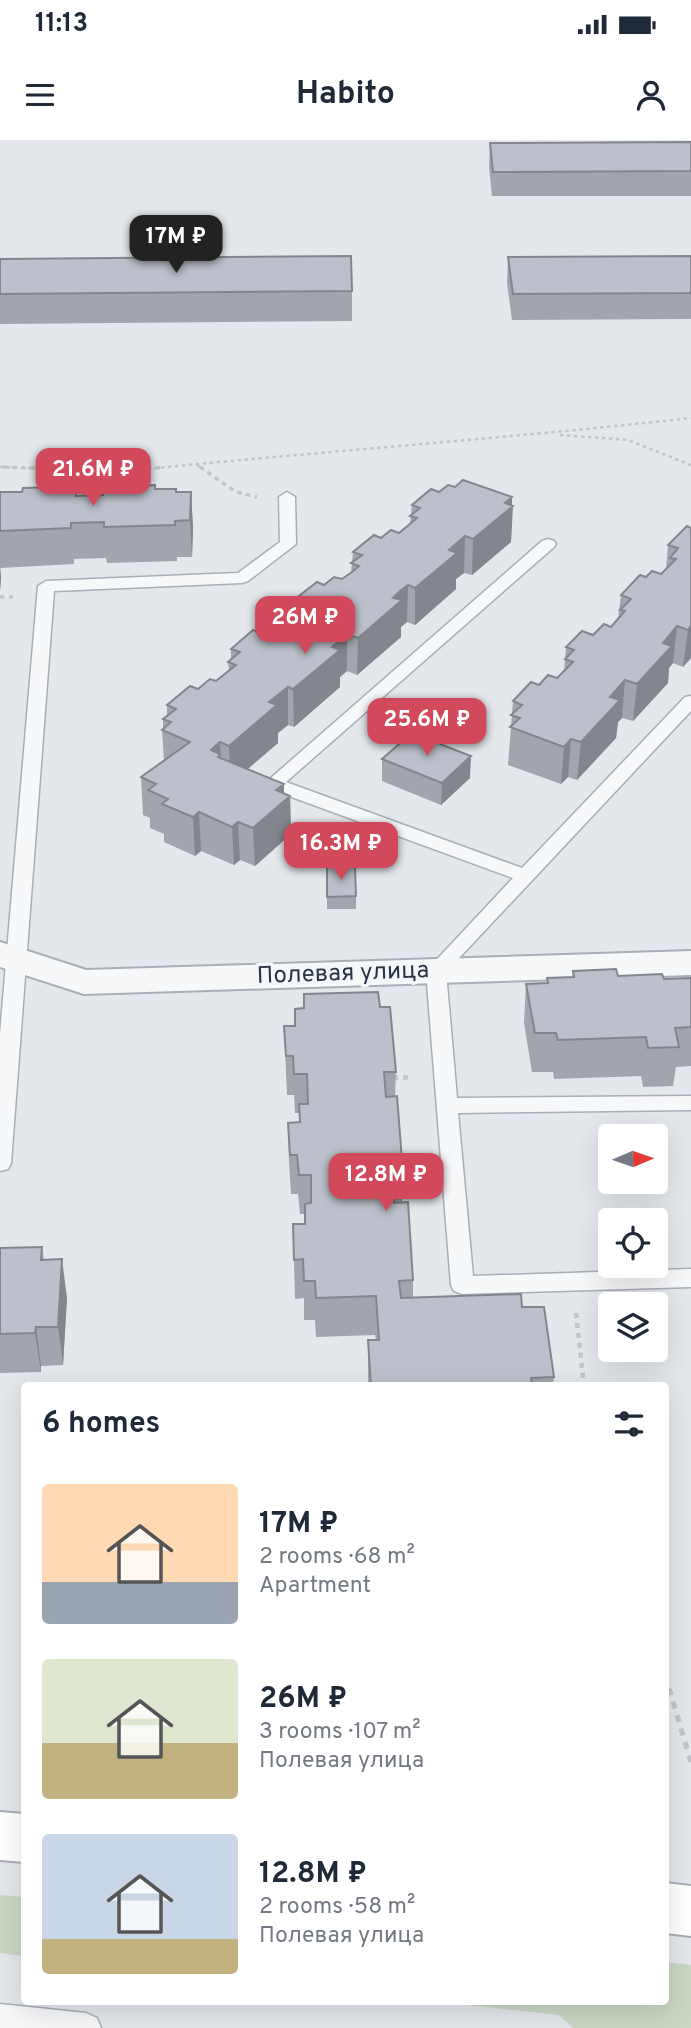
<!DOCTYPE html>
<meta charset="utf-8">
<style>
:root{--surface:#fff;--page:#f6f6f7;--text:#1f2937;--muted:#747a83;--accent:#d1495b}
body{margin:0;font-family:Overpass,sans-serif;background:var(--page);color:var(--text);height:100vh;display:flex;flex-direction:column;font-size:26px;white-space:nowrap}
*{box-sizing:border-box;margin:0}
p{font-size:23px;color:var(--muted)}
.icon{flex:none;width:38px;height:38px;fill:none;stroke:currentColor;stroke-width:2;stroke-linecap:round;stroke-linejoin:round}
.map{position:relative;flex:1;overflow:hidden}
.sheet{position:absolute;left:21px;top:1242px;width:648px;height:623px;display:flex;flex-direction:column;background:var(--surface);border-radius:7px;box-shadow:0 7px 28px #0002}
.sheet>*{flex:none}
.needle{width:46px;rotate:88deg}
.controls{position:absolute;left:598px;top:984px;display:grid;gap:14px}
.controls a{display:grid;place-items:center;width:70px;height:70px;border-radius:7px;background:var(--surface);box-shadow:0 7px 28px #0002;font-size:35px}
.price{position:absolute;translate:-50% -60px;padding:0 16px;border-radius:14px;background:var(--accent);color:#fff;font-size:23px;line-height:46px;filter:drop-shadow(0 2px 4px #0008)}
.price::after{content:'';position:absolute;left:50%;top:42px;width:21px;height:16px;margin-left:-10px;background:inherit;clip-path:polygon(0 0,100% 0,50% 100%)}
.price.on{background:#222;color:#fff}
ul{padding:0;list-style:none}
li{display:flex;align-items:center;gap:21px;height:175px;padding:0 21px}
li span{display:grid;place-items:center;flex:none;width:196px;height:140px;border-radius:7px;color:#555}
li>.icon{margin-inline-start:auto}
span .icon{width:84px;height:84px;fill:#fffc;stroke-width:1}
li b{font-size:30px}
h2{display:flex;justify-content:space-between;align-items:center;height:84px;padding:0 21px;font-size:30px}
.status{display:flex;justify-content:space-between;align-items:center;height:49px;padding:0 35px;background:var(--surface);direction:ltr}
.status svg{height:19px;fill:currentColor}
header{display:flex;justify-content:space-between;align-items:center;height:91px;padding:0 21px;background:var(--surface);font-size:32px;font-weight:700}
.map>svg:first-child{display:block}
.green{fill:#c9d6c5}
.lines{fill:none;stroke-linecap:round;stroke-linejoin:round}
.lane-casing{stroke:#a9aeb7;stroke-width:3}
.street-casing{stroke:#a9aeb7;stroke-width:4}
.secondary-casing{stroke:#a9aeb7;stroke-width:4}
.path-far3{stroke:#c2c5cb;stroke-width:2.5;stroke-dasharray:3.5 3.5;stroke-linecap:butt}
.path-far2{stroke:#c2c5cb;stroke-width:3.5;stroke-dasharray:4.5 4.5;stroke-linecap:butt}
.path-far1{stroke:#c2c5cb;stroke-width:4.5;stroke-dasharray:5 5;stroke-linecap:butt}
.path{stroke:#c2c5cb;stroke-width:5;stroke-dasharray:7 7;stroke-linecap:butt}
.lane{fill:#f7f8fa;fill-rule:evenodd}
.street{fill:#f7f8fa;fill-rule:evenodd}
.secondary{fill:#fff;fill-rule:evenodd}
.wall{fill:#a1a5ae}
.shaded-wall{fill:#83868d}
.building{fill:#bbc0ca;stroke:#83868d;stroke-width:2}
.labels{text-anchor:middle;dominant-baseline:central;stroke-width:7;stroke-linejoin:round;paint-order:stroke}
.street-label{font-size:24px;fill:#2b3445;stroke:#f4f6f9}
</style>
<div class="status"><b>11:13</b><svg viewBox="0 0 49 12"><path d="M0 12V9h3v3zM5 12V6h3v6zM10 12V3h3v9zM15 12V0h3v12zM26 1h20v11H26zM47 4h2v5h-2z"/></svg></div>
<header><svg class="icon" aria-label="menu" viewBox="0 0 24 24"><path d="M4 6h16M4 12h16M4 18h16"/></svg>Habito<svg class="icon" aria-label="person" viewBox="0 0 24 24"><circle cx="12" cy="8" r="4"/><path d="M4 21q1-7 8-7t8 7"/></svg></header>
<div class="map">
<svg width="691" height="1888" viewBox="0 0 691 1888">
<rect width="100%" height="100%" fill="#e4e7ec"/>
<g class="green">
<polygon points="0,1755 24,1757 24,1816 0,1813"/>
<polygon points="665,1822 691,1825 691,1888 573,1888 559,1875 440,1862 665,1862"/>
</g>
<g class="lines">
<defs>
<g id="lane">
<polygon points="287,352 295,357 296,404 248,441 242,443 54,451 11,1023 8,1029 0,1031 0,894 38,446 46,441 238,433 280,402 279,357"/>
<polygon points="548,399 554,401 556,404 554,407 286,642 522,728 685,557 691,556 691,571 446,832 457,958 691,956 691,970 458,973 473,1136 691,1129 691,1147 462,1154 454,1151 451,1145 426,831 513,738 267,648 264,644 542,401"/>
<polygon points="0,1864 86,1873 97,1878 101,1888 0,1888"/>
</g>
<polygon id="street" points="0,802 86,830 691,811 691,835 84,854 0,827"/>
<g id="secondary">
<polygon points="0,1672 24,1674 24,1722 0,1720"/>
<polygon points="665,1743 691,1746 691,1796 665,1793"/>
</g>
</defs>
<use href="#lane" class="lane-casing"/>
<use href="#street" class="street-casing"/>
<use href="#secondary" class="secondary-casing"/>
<g class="path-far3">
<polyline points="560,295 628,300 691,325"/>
<polyline points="197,325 203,329"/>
<polyline points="0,327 58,329"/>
<path d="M147,329C328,311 510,298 691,278"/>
</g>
<g class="path-far2">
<polyline points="3,327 125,331 165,327"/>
<polyline points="200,327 236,352 257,357"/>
<polyline points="0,457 13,457"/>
</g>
<g class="path-far1">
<polyline points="393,938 412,937"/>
<polyline points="400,1031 419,1030"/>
<polyline points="576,1173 584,1246"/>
</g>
<polyline class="path" points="665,1535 691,1622"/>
<use href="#lane" class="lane"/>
<use href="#street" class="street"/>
<use href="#secondary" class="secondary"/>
</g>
<g class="wall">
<polygon points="691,2 691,56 492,56 489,27 490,3"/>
<polygon points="691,116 691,179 512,180 507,143 508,117"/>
<polygon points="0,119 352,151 352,181 0,184"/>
<polygon points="56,347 56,351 77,355 103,355 155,349 177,352 191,352 193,388 192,417 177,417 177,421 107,423 106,418 74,419 74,424 0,428 1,438 0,451 0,352 22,352"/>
<polygon points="439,352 512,365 511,402 472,435 464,433 456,439 456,449 415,485 407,482 401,487 401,497 357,535 347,531 340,537 340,547 294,587 288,585 278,593 278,603 248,629 284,644 284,653 290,656 291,694 255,726 240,720 234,725 201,711 195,716 164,702 164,694 150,688 150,678 143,675 141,637 164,621 162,590 163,589 163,579 167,575 167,565 198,549 216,541 229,531 228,522 231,519 231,509 261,493 283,489 293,481 293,472 295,470 295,459 324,445 342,439 351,433 353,412 381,398 399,393 410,384 412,365"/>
<polygon points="691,388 691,518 683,527 673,523 669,528 668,543 633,581 622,578 618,582 616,598 577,640 568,637 561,644 508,625 513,561 539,545 557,538 564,531 566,507 611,487 618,479 621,455 646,437 661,434 666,430 668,405"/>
<polygon points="382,619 470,638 441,665 382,641"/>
<polygon points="327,727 356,756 356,769 327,769"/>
<polygon points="573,831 664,839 691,838 691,926 676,927 673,946 643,947 641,936 554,939 553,932 532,932 524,883 526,844 547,843 547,838 572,837"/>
<polygon points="380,867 396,932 395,956 403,1033 402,1063 413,1140 413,1157 522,1167 554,1237 553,1246 368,1246 368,1200 376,1200 375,1195 316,1197 315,1180 304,1180 304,1158 295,1159 293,1084 305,1084 305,1074 300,1074 298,1054 291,1054 289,1022 288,983 300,982 299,973 295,973 294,955 287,955 284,886 295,886"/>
<polygon points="42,1107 44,1120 67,1158 63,1225 41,1226 41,1232 0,1233 0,1108"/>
</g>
<g class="shaded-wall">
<polygon points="191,352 193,388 192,417 190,380"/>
<polygon points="512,357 512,367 513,366 511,402 472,435 473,399 505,363"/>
<polygon points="465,396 464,433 456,439 456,449 415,485 415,448 449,410"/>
<polygon points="0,426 1,438 0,451"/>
<polygon points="408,445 407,482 401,487 401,497 357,535 358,498 393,458"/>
<polygon points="677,486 673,523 669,528 668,543 633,581 637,544 663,503"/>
<polygon points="691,486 691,518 683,527 688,490"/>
<polygon points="347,494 347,531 340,537 340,547 294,587 293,549 332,507"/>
<polygon points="625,540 622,578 618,582 616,598 577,640 581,602 610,557"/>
<polygon points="288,547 288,585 278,593 278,603 230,644 229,606 269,562"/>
<polygon points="571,599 568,637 561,644 564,607"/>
<polygon points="220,602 222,640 211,610"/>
<polygon points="471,616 470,638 441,665 442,643"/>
<polygon points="284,644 284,661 290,656 291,694 255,726 253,688 276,650"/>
<polygon points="199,672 201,711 195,716 193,677"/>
<polygon points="238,682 240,720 234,725 232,687"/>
<polygon points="62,1119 67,1158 63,1225 58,1187"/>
<polygon points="36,1187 41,1226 41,1232 35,1193"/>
</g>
<g class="building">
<polygon points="691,2 691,31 493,32 490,3"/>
<polygon points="351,116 352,151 0,154 0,119"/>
<polygon points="691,116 691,153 513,154 508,117"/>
<polygon points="463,340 512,357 505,363 513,366 473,399 465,396 449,410 457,413 415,448 408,445 401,450 393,458 402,460 358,498 347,494 332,507 340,510 293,549 288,547 269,562 277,565 229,606 220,602 211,610 220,614 218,617 284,644 276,650 290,656 253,688 238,682 232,687 199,672 193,677 162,664 168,659 148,650 156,644 141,637 190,602 162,590 171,582 163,579 176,569 167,565 190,546 198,549 210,539 216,541 236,525 228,522 240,512 231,509 253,490 261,493 272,485 283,489 301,475 293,472 304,463 295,459 317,442 324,445 334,437 342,439 352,432 359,426 351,423 362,415 353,412 374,395 381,398 391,390 399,393 417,378 410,376 420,368 412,365 431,349 439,352 448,345 455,347"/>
<polygon points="155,345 155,349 176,349 176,352 191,352 190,380 175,381 175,385 104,387 104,382 71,383 71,388 0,391 0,352 22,352 23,348 56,347 56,351 76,351 76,356 103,355 103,350 122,350 122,346"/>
<polygon points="687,386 691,388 691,486 688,490 677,486 663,503 672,506 637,544 625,540 610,557 620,560 581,602 571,599 564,607 510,587 520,578 511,575 522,565 513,561 531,542 539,545 548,535 557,538 573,522 565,519 574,510 566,507 582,491 593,495 604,484 611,487 625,471 620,470 631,459 621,455 640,435 646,437 652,431 661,434 676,419 670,418 678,408 668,405"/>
<polygon points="412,593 471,616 442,643 382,619"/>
<polygon points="327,727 355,727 356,756 327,757"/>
<polygon points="616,829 618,836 662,834 664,839 691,838 691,887 675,888 679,907 648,908 646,897 558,900 556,893 535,893 526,844 548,843 547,838 574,837 573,831"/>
<polygon points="378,852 380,867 390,867 396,932 384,932 386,957 397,956 403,1033 391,1033 394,1063 408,1062 413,1140 399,1141 401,1158 521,1154 522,1167 544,1167 554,1237 531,1238 532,1243 483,1245 483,1246 371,1246 368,1200 379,1200 376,1156 316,1158 315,1141 304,1141 303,1119 294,1120 293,1084 305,1084 305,1064 311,1063 311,1035 299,1035 297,1015 290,1015 288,983 300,982 299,964 308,964 307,934 294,934 293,916 286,916 284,886 295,886 295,869 304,868 304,854"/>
<polygon points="42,1107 41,1120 62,1119 58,1187 36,1187 35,1193 0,1194 0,1108"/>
</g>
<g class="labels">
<g class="street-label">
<text transform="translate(343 834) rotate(-2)">Полевая улица</text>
</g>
</g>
</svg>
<div class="controls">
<a><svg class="needle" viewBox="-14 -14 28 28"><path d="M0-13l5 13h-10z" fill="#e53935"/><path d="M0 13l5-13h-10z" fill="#747a83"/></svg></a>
<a><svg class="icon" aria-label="locate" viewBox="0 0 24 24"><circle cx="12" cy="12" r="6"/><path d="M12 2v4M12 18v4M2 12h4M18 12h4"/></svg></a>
<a><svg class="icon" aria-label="layers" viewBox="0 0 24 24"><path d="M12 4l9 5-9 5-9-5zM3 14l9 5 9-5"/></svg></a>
</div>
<b class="price on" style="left:176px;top:135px">17M ₽</b>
<b class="price" style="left:93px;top:368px">21.6M ₽</b>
<b class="price" style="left:305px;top:516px">26M ₽</b>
<b class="price" style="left:427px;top:618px">25.6M ₽</b>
<b class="price" style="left:341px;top:742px">16.3M ₽</b>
<b class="price" style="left:386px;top:1073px">12.8M ₽</b>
<section class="sheet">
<h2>6 homes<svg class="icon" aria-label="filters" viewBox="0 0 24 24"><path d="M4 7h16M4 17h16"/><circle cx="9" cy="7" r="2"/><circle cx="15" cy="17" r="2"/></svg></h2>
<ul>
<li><span style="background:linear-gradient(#ffd9b3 70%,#9aa5b1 0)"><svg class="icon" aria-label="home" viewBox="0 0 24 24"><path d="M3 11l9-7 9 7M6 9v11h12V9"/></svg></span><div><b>17M ₽</b><p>2 rooms · 68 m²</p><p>Apartment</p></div></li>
<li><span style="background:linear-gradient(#dfe7d0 60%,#c2b280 0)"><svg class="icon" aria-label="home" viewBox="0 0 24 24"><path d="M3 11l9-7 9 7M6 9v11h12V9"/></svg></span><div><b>26M ₽</b><p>3 rooms · 107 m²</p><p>Полевая улица</p></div></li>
<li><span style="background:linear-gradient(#c9d6e8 75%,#c2b280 0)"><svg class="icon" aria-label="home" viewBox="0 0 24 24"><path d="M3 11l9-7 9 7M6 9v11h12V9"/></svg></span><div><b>12.8M ₽</b><p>2 rooms · 58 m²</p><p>Полевая улица</p></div></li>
</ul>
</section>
</div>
